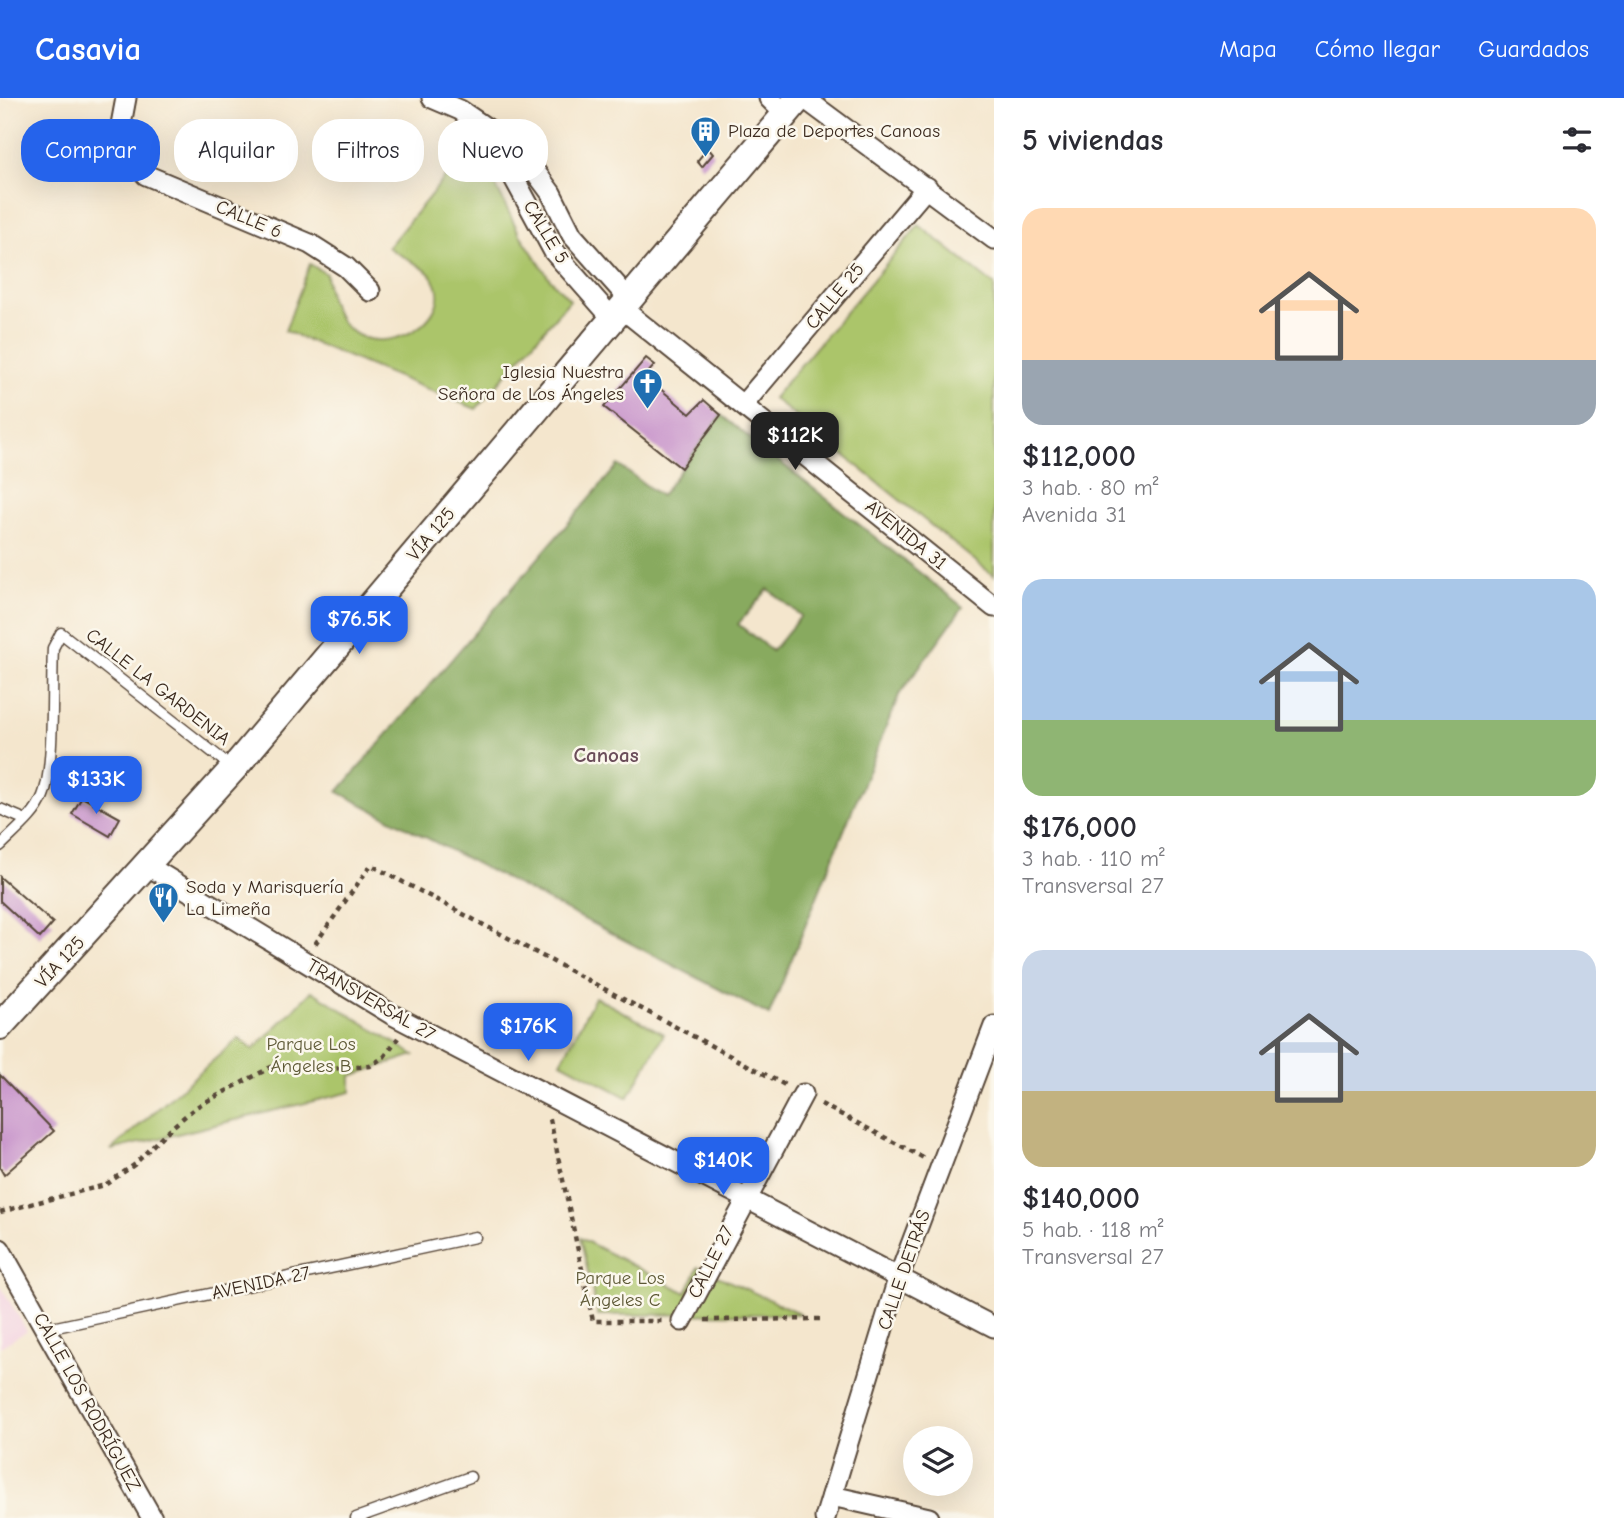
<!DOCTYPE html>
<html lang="es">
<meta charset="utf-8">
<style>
:root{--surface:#fff;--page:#f2f2f3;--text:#2b2b33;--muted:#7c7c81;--accent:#2563eb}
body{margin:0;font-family:"Comic Neue",sans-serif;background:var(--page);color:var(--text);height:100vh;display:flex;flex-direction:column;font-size:26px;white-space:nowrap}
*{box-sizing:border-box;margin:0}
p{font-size:23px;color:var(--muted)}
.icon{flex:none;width:38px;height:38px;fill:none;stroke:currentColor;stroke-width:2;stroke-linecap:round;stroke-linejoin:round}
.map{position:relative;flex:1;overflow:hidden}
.side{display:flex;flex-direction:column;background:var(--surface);width:630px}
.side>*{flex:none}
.top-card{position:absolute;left:21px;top:21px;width:665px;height:63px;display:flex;gap:14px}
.controls{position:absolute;left:903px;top:1328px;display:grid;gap:14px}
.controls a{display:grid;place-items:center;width:70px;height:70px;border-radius:50%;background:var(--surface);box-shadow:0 7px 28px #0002;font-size:35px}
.price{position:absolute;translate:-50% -60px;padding:0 16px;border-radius:14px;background:var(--accent);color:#fff;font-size:23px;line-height:46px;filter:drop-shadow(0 2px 4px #0008)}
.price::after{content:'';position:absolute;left:50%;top:42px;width:21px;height:16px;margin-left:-10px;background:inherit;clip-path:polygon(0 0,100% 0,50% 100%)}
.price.selected{background:#222;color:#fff}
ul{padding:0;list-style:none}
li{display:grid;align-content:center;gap:14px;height:371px;padding:0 28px}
li span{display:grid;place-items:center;height:217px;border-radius:21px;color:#555}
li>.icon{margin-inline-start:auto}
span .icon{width:126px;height:126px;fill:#fffc;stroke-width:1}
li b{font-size:30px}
h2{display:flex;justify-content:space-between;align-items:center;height:84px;padding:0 28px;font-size:30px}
.pill{padding:0 24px;border-radius:28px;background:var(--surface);box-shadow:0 7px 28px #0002;font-size:24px;line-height:63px}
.pill.selected{background:var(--accent);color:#fff}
header{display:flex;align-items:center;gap:42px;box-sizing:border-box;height:98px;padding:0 35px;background:var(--accent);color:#fff}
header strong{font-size:33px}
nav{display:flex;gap:38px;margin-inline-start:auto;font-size:24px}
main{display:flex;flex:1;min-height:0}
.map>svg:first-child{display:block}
.built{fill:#f3cfe0}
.green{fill:#abc56a;stroke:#737844;stroke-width:2}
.forest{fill:#88aa5e;stroke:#626a3e;stroke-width:2;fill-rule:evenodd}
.building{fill:#c58ec9}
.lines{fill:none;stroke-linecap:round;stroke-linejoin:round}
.service-casing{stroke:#574638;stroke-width:13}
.minor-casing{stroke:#574638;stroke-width:23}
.secondary-casing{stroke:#574638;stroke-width:30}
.path{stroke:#574638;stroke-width:4.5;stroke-dasharray:5 5;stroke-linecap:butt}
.service{stroke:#fff;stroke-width:10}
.minor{stroke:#fff;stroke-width:19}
.secondary{stroke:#fff;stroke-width:26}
.labels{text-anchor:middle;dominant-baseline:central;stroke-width:5;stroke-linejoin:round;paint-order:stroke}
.poi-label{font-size:19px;fill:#3b2a1e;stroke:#fbf7ec;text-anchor:start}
.street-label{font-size:19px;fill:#3b2a1e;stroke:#fbf7ec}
.park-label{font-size:19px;fill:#5d5835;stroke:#fbf7ec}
.neighbourhood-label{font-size:21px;font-weight:bold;fill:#6b4d5a;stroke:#fbf7ec}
</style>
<header>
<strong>Casavia</strong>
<nav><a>Mapa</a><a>Cómo llegar</a><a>Guardados</a></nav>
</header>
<main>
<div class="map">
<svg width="994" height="1420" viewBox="0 0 994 1420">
<rect width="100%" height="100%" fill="#fbf7ec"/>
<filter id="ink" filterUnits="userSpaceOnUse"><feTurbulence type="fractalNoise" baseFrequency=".0143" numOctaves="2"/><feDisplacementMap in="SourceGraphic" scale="14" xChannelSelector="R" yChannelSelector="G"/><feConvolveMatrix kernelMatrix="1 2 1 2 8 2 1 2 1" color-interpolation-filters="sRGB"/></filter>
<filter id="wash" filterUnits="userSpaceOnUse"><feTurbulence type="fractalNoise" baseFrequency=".00686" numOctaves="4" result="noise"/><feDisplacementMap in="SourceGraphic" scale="28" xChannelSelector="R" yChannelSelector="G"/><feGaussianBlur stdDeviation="1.57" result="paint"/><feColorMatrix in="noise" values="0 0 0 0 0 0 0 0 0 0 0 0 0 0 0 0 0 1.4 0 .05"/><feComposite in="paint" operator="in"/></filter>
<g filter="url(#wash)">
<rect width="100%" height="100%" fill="#f4e6cd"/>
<polygon class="built" points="0,1187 27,1233 0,1249"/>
<g class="green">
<path d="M466,54L493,82L519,135L550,181L570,202L476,311L285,233L310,166L326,176C334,293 468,229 432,179C424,167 401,159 388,149Z"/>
<polygon points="919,127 994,187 994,478 773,300"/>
<polygon points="312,893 414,957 351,978 351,994 111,1052 239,940 253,952"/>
<polygon points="595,899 664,936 628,1000 561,964"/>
<polygon points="580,1140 686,1195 698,1169 801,1216 598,1217"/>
</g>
<path class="forest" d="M721,317L963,509L899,597L769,917L338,694L618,367L661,398ZM768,491L801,518L772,553L738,526Z"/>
<g id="blocks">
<g class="building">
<polygon points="708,50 713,56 702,69 697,63"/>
<polygon points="646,260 655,267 645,278 690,316 704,302 721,317 681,370 604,309"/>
<polygon points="82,699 120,720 110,738 72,716"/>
<polygon points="0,779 53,825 40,840 0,803"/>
<polygon points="0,977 54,1033 4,1077 0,1070"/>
</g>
</g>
</g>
<g filter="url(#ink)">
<use href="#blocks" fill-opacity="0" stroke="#574638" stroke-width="2"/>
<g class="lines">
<defs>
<g id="service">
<polyline points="0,711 26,722"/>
<path d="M0,748C15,733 35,718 43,698C55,668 51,587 53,550L61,535L233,670"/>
<polyline points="47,1231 475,1139"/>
<polyline points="356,1420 470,1379"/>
</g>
<g id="minor">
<polyline points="126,0 120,32 126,54 146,77 310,146 346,169 370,193"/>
<polyline points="432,0 460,12 520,53 551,95 572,137 628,200"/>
<polyline points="769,0 785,16"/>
<polyline points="804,0 994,141"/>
<polyline points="484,38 502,58 554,154 612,220"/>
<polyline points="620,209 994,509"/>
<polyline points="743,307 927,89"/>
<polyline points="148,768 391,916 994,1229"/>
<polyline points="0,1151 152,1420"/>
<polyline points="682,1223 803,996"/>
<polyline points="832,1398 929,1420"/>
<polyline points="825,1420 898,1181 994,928"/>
</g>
<polyline id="secondary" points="0,928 234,670 799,0"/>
</defs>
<use href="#service" class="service-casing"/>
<use href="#minor" class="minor-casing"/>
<use href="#secondary" class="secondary-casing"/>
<g class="path">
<polyline points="315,846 371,767 785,987"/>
<polyline points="821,1006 924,1060"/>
<polyline points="550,1021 593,1223 665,1223"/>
<polyline points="0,1114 105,1087 134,1067 164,1036 196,1009 277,966 329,971 370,968 384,959 398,940"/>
<polyline points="705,1222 822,1221"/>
</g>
<use href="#service" class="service"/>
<use href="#minor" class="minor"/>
<use href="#secondary" class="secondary"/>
</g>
</g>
<defs>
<symbol id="building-pin" viewBox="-11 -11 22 30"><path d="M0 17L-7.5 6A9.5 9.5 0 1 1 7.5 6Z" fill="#1f6fb2" stroke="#fbf7ec"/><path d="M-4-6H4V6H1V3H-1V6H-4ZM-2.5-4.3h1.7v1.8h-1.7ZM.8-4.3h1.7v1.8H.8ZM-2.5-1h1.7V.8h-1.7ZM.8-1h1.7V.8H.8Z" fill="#fff"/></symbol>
<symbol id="church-pin" viewBox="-11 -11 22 30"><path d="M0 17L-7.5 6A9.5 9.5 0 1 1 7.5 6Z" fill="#1f6fb2" stroke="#fbf7ec"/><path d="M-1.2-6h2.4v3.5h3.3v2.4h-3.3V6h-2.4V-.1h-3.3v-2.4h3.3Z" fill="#fff"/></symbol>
<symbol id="restaurant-pin" viewBox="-11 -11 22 30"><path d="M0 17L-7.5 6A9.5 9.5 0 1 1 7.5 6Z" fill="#1f6fb2" stroke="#fbf7ec"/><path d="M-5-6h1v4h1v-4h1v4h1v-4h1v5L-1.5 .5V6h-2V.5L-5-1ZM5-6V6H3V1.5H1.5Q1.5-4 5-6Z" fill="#fff"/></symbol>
</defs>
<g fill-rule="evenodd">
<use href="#building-pin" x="688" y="16" width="35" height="47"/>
<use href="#church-pin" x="630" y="268" width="35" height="47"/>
<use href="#restaurant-pin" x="146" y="782" width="35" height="47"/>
</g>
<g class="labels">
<g class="poi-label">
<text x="728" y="33">Plaza de Deportes Canoas</text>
<text x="624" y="274" text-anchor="end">Iglesia Nuestra<tspan x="624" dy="22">Señora de Los Ángeles</tspan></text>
<text x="186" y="789">Soda y Marisquería<tspan x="186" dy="22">La Limeña</tspan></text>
</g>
<g class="street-label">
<text transform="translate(249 121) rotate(23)">CALLE 6</text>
<text transform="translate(546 134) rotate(59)">CALLE 5</text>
<text transform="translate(835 198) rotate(-50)">CALLE 25</text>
<text transform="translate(431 436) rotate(-50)">VÍA 125</text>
<text transform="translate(906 437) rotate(39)">AVENIDA 31</text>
<text transform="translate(158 589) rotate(38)">CALLE LA GARDENIA</text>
<text transform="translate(60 864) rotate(-47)">VÍA 125</text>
<text transform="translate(371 902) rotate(30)">TRANSVERSAL 27</text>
<text transform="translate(711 1164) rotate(-63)">CALLE 27</text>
<text transform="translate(904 1172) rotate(-71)">CALLE DETRÁS</text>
<text transform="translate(261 1185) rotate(-12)">AVENIDA 27</text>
<text transform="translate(87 1304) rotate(61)">CALLE LOS RODRÍGUEZ</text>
</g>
<g class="park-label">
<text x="311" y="946">Parque Los<tspan x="311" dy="22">Ángeles B</tspan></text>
<text x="620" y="1180">Parque Los<tspan x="620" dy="22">Ángeles C</tspan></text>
</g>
<g class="neighbourhood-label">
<text x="606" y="657">Canoas</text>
</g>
</g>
</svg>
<div class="controls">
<a><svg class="icon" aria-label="layers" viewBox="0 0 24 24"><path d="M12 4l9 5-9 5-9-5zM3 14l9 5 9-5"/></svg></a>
</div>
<b class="price selected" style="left:795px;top:374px">$112K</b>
<b class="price" style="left:359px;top:558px">$76.5K</b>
<b class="price" style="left:96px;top:718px">$133K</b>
<b class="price" style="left:528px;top:965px">$176K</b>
<b class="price" style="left:723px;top:1099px">$140K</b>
<div class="top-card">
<a class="pill selected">Comprar</a>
<a class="pill">Alquilar</a>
<a class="pill">Filtros</a>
<a class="pill">Nuevo</a>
</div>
</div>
<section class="side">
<h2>5 viviendas<svg class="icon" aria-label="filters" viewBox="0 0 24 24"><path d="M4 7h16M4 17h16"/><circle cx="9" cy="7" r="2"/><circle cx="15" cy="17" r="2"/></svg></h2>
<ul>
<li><span style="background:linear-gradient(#ffd9b3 70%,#9aa5b1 0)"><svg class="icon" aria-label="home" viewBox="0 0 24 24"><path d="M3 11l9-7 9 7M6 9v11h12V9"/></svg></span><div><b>$112,000</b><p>3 hab. · 80 m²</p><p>Avenida 31</p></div></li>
<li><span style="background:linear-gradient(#a9c7e8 65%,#8fb573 0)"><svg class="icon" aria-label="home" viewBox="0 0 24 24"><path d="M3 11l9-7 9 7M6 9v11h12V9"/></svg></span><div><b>$176,000</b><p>3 hab. · 110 m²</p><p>Transversal 27</p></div></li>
<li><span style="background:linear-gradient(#c9d6e8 65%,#c2b280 0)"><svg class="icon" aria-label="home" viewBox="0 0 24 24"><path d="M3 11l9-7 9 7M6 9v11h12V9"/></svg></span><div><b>$140,000</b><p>5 hab. · 118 m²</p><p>Transversal 27</p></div></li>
</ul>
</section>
</main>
